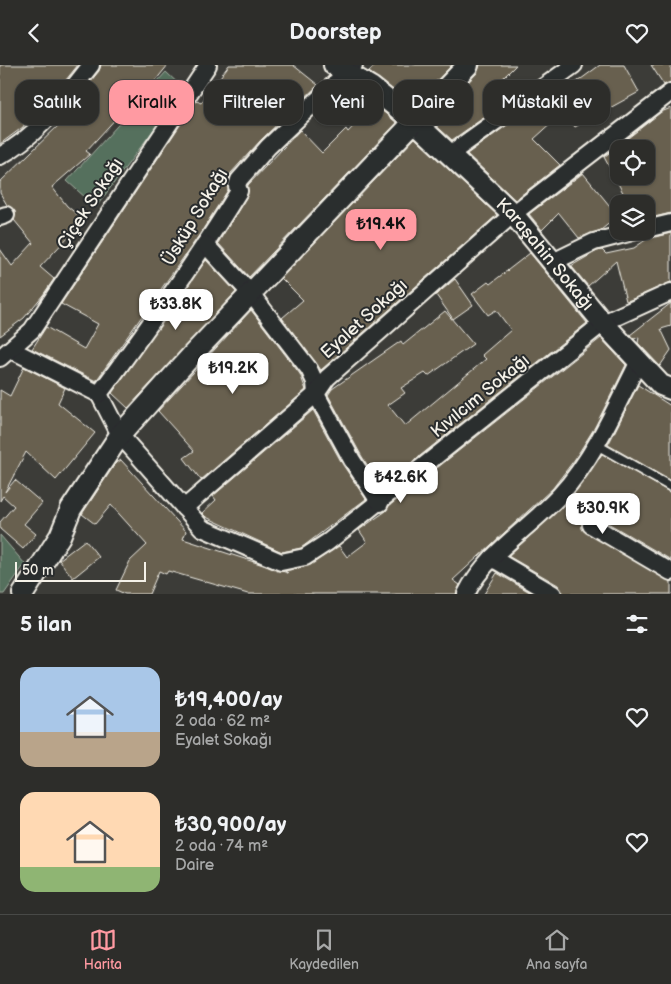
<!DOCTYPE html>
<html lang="tr">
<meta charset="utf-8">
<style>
:root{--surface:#2d2d2a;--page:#393936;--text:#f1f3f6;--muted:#a7a8a8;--line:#484947;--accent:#ff9aa2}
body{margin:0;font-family:"Balsamiq Sans",sans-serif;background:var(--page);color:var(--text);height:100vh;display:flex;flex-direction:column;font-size:19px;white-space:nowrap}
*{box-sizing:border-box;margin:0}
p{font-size:16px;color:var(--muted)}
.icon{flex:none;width:28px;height:28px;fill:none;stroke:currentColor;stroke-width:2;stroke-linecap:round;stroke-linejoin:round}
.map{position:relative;height:529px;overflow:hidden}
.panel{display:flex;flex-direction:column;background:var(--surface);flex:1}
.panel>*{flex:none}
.hud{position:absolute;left:15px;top:15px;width:641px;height:45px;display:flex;gap:10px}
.buttons{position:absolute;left:610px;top:75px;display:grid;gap:10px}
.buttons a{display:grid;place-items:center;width:45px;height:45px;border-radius:10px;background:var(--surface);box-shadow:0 1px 4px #0004,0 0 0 1px var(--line);font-size:25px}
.scale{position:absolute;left:15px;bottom:12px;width:131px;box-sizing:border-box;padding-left:5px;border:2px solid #f4f1e8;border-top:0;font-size:14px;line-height:18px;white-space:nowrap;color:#f4f1e8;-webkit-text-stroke:4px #2a2d2e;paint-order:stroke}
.price{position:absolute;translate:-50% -42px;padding:0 11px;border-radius:10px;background:#fff;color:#222;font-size:16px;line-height:32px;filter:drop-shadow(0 1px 2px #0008)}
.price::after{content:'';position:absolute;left:50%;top:30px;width:15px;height:11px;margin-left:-8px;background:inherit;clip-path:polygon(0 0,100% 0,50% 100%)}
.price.on{background:var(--accent);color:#111}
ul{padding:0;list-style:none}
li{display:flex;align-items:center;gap:15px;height:125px;padding:0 20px}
li span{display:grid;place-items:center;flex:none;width:140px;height:100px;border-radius:15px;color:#555}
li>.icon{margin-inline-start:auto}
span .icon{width:60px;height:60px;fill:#fffc;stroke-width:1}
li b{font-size:21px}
h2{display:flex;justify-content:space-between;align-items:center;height:60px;padding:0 20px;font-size:21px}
.chip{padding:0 18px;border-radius:15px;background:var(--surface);box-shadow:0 1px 4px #0004,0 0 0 1px var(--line);font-size:18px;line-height:45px}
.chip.on{background:var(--accent);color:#111}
header{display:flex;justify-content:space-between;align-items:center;height:65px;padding:0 20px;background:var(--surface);font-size:22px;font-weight:800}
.tabs{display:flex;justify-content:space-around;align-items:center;height:70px;border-top:1px solid var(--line);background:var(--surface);font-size:14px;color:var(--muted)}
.tabs a{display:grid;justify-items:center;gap:2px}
.tabs .on{color:var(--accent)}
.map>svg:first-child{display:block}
.green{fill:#546f5d;stroke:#a4b0a2}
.building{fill:#676050;stroke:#f4f1e8;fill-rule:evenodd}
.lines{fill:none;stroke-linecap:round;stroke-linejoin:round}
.service-casing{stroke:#f4f1e8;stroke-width:11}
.minor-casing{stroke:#f4f1e8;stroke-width:20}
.tertiary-casing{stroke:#f4f1e8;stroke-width:24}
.path{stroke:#f4f1e8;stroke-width:3;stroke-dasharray:5 4;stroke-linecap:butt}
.service{stroke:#2a2d2e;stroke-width:8}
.minor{stroke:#2a2d2e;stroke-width:16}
.tertiary{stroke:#2a2d2e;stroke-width:20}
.labels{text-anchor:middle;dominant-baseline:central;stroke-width:4;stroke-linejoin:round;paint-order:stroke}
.street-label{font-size:18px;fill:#f4f1e8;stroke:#2a2d2e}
</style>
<header><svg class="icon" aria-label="back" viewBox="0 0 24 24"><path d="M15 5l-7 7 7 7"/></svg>Doorstep<svg class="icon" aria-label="heart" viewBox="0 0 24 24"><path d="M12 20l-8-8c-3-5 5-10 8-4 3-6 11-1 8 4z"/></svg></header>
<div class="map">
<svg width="671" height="529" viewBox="0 0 671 529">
<rect width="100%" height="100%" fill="#3c3c38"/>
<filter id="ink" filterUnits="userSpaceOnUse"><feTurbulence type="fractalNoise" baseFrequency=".02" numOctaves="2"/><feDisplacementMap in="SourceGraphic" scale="10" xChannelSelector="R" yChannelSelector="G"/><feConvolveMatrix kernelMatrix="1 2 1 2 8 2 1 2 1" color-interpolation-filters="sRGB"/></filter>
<g filter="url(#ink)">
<g class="green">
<polygon points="166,7 184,24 96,142 67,116"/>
<polygon points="0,470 25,499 4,529 0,529"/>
</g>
<g class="building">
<polygon points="0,0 78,0 45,41 42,38 28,53 23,62 0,79"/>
<polygon points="101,0 168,0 147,26 143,24 86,86 90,89 52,122 67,141 84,155 40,202 54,214 43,230 24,253 0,271 0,184 12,201 33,178 14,155 15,146 7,140 0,128 0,117 61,58 59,55 99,6"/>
<polygon points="229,0 293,0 318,20 261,75 231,108 228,118 228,125 198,172 96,316 32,284 46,262 84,284 98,259 61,239 194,39 197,36 201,38"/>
<polygon points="375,0 452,0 413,40 369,7"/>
<polygon points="480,0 516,0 493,23 506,37 452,75 431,56 477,8"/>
<polygon points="600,0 624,0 639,27 575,62 563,48 534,74 560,100 515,135 467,89 535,40 539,45"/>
<polygon points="651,0 671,0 671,17 664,20"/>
<polygon points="374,39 397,58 249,212 218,178 247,131 248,120 300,65 322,88 346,64 348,67"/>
<path d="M671,43V148L646,154V139H629L604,92L661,47ZM619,84H646V111H619Z"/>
<polygon points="415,73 497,150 321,305 282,253 303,235 281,213"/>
<polygon points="583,108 618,151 601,165 579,173 559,148 542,165 529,149"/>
<polygon points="671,168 671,217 630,235 626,236 616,196 588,221 571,201 597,186 602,185 606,189 634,183 647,174"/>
<polygon points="530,188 587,258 381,422 361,390 328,330 332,324 401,276 403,280 445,246 473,279 428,311 425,308 401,323 405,328 388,340 405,361 486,294 482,290 511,265 496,245 488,250 472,229 488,217 490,219"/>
<polygon points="206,195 236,227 128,343 112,328"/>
<polygon points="455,214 473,240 453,254 436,230"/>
<polygon points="671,238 671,261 661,264 671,285 660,301 638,278 639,272 634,274 630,270"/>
<polygon points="251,245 300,309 306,325 201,415 184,393 194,386 158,346"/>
<polygon points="601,273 626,300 595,362 575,394 553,423 453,515 460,520 456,529 248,529 168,506 166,509 159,506 149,529 125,529 116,525 130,496 147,480 111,440 95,459 82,449 115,399 121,395 186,466 183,474 288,508 285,506 310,500 339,481 347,492 367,477 359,465 386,446 389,441"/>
<polygon points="24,302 65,323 58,338 95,368 56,415 26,387 5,427 15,415 42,438 24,459 36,469 23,484 0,464 0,457 14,441 3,431 0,436 0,325 10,331"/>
<polygon points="638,320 671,341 671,416 608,380"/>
<polygon points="313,345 343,400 366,434 301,483 282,487 206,452 202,448 216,435 213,431"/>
<polygon points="602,389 671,428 671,495 596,451 587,451 583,455 582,464 671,517 671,529 563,529 558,520 508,491 567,437"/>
<polygon points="85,475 99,492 73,513 59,495"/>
<polygon points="497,508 533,529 484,529"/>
</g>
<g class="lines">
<defs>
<polyline id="service" points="595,379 671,422"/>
<g id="minor">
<path d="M354,0L268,82L239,115L237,121L239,126C196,196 148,263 99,329L120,370L202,463L281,497L305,492L328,477L603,258L671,227"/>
<polyline points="450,89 574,0"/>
<path d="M0,91C39,70 64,34 91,0"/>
<polyline points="0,152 6,150"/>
<polyline points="646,164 671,158"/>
<polyline points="205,179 252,230 309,304 315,317 316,329 352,395 380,438"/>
<polyline points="553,197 594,177 636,166"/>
<polyline points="12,285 99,329"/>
<polyline points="0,293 32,265 208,0"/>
<polyline points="184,443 316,329 327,313 513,149 671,27"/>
<polyline points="591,460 671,507"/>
<polyline points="492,493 553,529"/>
<path d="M466,529C487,487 529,464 560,430C594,393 616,342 639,296"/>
</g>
<g id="tertiary">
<path id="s1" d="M334,0L371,22L415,57L513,149L603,258L661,320L671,324"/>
<polyline points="23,529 60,471 71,444 120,370 193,289 468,0"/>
</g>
</defs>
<use href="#service" class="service-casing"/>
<use href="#minor" class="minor-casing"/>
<use href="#tertiary" class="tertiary-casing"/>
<polyline class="path" points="566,445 578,452"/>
<use href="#service" class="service"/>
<use href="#minor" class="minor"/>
<use href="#tertiary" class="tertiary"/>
</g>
</g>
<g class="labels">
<g class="street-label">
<text transform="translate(90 139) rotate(-57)">Çiçek Sokağı</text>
<text transform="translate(195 152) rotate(-59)">Üsküp Sokağı</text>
<text stroke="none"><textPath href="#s1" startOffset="285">Karaşahin Sokağı</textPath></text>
<text transform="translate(364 254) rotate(-42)">Eyalet Sokağı</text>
<text transform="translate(480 331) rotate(-39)">Kıvılcım Sokağı</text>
</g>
</g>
</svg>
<div class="buttons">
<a><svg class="icon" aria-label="locate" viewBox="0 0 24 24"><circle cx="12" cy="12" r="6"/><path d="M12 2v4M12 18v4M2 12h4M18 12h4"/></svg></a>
<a><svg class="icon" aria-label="layers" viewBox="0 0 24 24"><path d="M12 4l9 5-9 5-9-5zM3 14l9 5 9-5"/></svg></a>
</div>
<div class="scale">50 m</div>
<b class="price on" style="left:381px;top:186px">₺19.4K</b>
<b class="price" style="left:176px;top:266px">₺33.8K</b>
<b class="price" style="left:233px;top:330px">₺19.2K</b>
<b class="price" style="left:401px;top:439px">₺42.6K</b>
<b class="price" style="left:603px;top:470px">₺30.9K</b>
<div class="hud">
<a class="chip">Satılık</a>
<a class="chip on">Kiralık</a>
<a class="chip">Filtreler</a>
<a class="chip">Yeni</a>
<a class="chip">Daire</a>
<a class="chip">Müstakil ev</a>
</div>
</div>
<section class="panel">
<h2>5 ilan<svg class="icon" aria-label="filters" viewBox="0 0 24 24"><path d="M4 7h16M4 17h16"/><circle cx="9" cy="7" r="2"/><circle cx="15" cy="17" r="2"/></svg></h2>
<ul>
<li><span style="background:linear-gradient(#a9c7e8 65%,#b9a48a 0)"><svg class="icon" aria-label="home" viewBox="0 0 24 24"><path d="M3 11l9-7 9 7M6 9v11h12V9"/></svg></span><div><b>₺19,400/ay</b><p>2 oda · 62 m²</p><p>Eyalet Sokağı</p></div><svg class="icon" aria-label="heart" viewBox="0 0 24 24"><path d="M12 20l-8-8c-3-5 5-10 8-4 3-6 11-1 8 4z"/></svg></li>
<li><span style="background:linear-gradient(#ffd9b3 75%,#8fb573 0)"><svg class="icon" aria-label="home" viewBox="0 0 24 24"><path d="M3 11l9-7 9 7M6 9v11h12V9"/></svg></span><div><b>₺30,900/ay</b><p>2 oda · 74 m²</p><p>Daire</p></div><svg class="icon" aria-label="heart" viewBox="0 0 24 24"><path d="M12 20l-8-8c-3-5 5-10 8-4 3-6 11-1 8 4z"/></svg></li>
</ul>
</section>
<nav class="tabs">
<a class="on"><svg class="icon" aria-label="map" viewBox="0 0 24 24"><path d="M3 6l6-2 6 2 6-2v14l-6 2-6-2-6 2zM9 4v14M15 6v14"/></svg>Harita</a>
<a><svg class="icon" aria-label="saved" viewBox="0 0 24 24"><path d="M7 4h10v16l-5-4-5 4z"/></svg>Kaydedilen</a>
<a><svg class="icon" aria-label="home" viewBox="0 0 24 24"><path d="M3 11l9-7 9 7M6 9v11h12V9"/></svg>Ana sayfa</a>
</nav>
